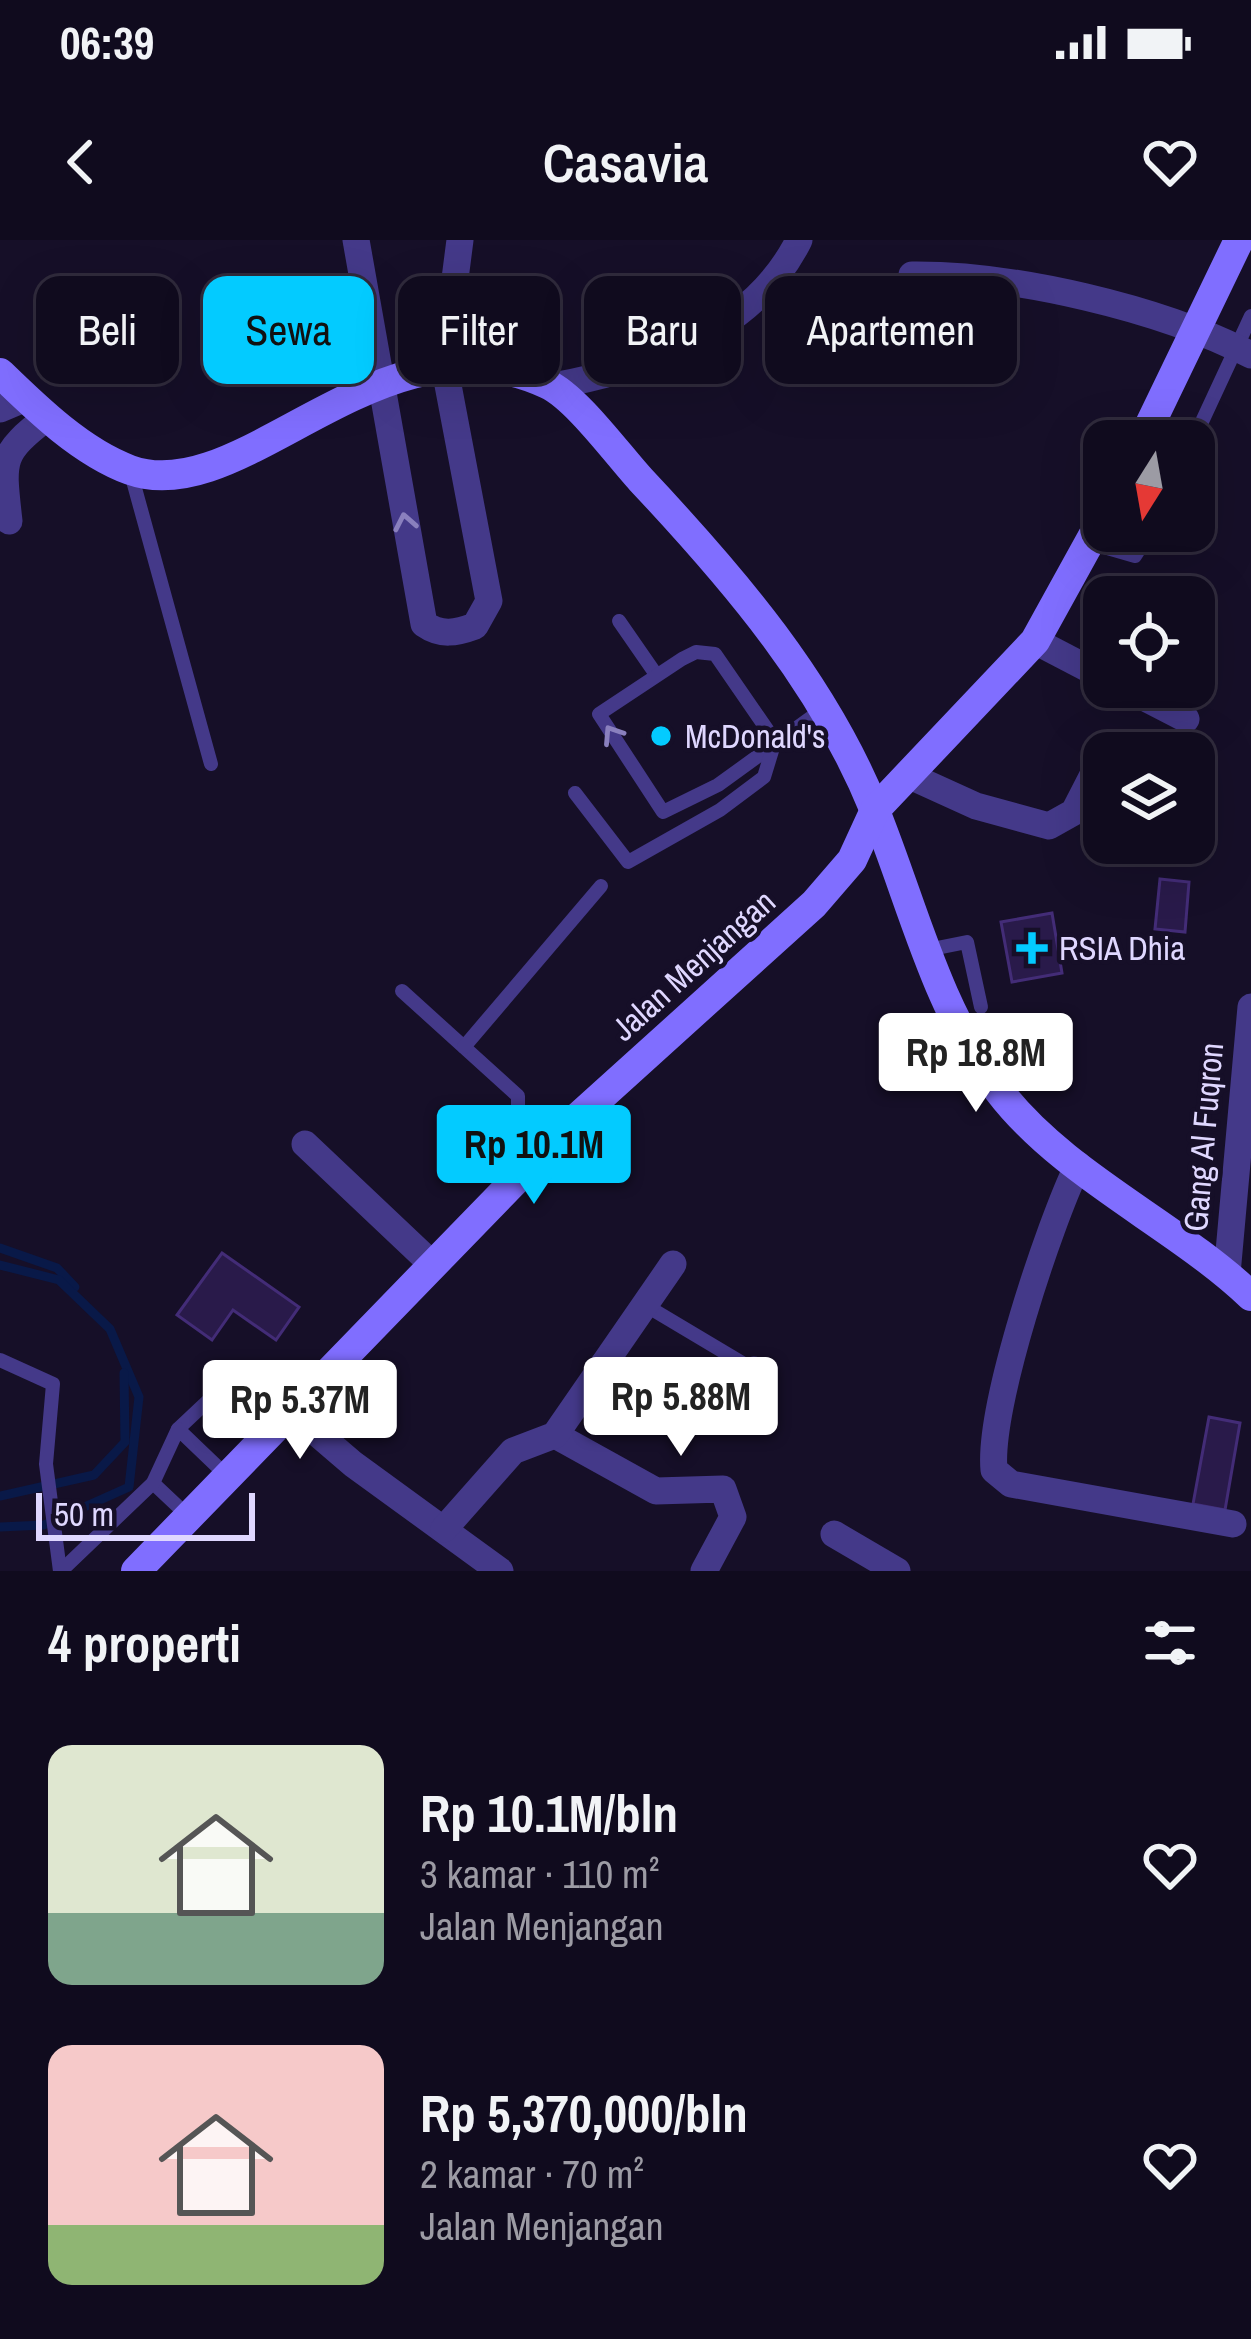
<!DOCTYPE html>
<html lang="id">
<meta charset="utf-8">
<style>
:root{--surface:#100b1e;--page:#191427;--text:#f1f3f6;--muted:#9c9ba4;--line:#302b3c;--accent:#03cbff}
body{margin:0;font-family:"Archivo Narrow",sans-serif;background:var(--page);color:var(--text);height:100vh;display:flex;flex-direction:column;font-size:45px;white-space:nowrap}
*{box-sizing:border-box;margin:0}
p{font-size:39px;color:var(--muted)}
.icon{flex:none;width:66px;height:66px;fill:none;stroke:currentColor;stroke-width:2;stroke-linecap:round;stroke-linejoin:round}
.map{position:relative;height:1331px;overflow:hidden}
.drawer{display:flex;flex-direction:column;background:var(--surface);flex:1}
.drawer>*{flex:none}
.guide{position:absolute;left:36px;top:36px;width:1179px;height:108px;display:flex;gap:24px}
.needle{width:78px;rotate:191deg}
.fabs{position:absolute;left:1083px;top:180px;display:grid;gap:24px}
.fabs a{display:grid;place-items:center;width:132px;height:132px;border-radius:24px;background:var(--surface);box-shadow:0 12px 48px #0002,0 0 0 3px var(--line);font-size:60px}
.scale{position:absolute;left:36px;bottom:30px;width:219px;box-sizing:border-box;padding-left:12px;border:6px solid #dfd7ff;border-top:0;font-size:33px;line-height:42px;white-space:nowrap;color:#dfd7ff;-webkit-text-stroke:9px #160f28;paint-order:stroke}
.price{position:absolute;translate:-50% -102px;padding:0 27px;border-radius:12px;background:#fff;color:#222;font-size:39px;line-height:78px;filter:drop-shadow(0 3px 6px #0008)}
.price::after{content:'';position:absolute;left:50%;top:72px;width:36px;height:27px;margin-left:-18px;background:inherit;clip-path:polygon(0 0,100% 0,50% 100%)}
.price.active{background:var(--accent);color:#111}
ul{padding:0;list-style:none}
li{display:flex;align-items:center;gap:36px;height:300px;padding:0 48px}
li span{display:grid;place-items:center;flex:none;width:336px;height:240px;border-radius:24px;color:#555}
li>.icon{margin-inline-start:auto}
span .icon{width:144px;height:144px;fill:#fffc;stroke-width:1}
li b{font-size:51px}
h2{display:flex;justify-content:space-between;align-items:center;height:144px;padding:0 48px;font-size:51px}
.tag{padding:0 42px;border-radius:24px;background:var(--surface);box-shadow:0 12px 48px #0002,0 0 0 3px var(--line);font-size:42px;line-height:108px}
.tag.active{background:var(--accent);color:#111}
.status{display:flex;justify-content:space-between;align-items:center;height:84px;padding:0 60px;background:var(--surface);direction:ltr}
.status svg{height:33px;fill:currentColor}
header{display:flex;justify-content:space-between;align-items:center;height:156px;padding:0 48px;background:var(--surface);font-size:54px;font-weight:600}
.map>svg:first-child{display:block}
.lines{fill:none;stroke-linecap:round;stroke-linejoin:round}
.stream{stroke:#091948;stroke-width:9}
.building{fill:#291a4a;stroke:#432c77;stroke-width:3}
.service{stroke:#443989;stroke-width:14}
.minor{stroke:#443989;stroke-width:27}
.secondary{stroke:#806eff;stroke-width:30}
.oneway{stroke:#8a80be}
.poi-dot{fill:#03cbff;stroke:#160f28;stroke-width:4.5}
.labels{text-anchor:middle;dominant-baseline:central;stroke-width:9;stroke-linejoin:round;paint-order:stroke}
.poi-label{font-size:33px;fill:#dfd7ff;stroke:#160f28;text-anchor:start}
.street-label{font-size:33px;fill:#dfd7ff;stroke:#160f28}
</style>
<div class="status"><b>06:39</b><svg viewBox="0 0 49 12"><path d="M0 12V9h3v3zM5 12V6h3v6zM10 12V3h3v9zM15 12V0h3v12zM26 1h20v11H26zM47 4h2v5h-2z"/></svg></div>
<header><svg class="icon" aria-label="back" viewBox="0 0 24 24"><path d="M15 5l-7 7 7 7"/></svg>Casavia<svg class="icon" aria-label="heart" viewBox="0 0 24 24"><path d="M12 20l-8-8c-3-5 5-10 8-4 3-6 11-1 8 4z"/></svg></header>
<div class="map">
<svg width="1251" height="1331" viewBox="0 0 1251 1331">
<rect width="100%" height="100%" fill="#160f28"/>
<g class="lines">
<g class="stream">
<polyline points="0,1008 57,1028 75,1047"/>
<polyline points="0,1025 59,1040 110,1089 139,1157 129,1247 44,1285 0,1287"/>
<polyline points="0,1256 94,1235 125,1202 124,1133"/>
</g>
</g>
<g class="building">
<polygon points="1194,536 1206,539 1194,590"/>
<polygon points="1156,603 1191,603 1188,615 1155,607"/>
<polygon points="1160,639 1189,642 1185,692 1155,689"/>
<polygon points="1052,673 1062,733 1012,742 1001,682"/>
<polygon points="222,1013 299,1067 276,1100 233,1070 212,1100 177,1075"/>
<polygon points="1209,1177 1240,1183 1225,1270 1193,1264"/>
</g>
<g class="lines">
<g class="service">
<polyline points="1193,201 1251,76"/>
<polyline points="130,230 211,524"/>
<polyline points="1090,303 1135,316 1151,291"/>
<polyline points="619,381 655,433"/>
<polyline points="775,501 715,414 696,412 682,419 599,474 663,572 718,545 823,469"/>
<polyline points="575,553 628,622 720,570 764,537 775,501"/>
<polyline points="927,710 967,702 981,767"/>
<polyline points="402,751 518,856 518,934"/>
<polyline points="464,807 601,646"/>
<polyline points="645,1065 754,1130"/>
<polyline points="0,1120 53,1144 46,1224 60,1331"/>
<polyline points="178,1189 229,1141 271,1189"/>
<polyline points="153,1243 187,1275"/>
<polyline points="61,1331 153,1243 178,1189 226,1235"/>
</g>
<g class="minor">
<path d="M356,0L424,384C441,396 456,393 475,386L489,361L444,124L460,0"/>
<path d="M912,35C1014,34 1160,68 1251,115"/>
<path d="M553,146C646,129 754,91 799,0"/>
<polyline points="0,169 26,158"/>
<path d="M9,281C2,219 0,214 46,178"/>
<polyline points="1035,401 1104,437"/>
<polyline points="1124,447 1186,479"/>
<polyline points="910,536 976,566 1049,586 1074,572 1094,533"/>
<polyline points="305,904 433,1025"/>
<path d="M1078,925C1049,985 988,1167 994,1230L1011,1244L1233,1284"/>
<polyline points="1227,1034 1251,767"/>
<polyline points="604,1124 646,1150 730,1157 754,1130"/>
<polyline points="290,1170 353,1224 500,1331"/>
<polyline points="555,1195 656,1251 723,1249 733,1277 704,1331"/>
<polyline points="444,1289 513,1211 555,1195 673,1024"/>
<polyline points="834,1294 897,1331"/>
</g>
<g class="secondary">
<path d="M0,133C36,168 81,212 130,230C244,271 381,66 547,144C576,157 618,215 641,240C734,339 824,444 875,571C914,668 935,765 999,851C1063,935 1175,984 1251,1056"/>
<polyline points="1142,201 1239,0"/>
<polyline points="136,1331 565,889 814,664 852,620 875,570 1035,401 1104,276"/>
</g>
</g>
<defs><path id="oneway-chevron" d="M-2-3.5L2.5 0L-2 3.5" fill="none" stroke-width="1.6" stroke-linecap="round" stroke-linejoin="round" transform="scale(3)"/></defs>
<g class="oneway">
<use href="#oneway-chevron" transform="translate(405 282) rotate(-101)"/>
<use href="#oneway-chevron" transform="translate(612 494) rotate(-123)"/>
</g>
<g class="poi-dot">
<circle cx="661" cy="496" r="12"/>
<path d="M1026 690h12v12h12v12h-12v12h-12v-12h-12v-12h12z"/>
</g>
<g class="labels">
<g class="poi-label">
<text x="685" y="496">McDonald's</text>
<text x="1059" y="708">RSIA Dhia</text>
</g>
<g class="street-label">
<text transform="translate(693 725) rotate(-42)">Jalan Menjangan</text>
<text transform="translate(1203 897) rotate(-85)">Gang Al Fuqron</text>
</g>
</g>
</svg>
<div class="fabs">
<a><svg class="needle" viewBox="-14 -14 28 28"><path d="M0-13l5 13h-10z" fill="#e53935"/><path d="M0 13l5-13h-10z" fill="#9c9ba4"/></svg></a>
<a><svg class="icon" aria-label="locate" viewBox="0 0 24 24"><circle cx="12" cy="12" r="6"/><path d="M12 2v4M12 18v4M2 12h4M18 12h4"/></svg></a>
<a><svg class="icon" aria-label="layers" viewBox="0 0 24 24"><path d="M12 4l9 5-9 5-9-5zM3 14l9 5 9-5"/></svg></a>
</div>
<div class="scale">50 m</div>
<b class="price" style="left:976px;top:875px">Rp 18.8M</b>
<b class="price active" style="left:534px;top:967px">Rp 10.1M</b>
<b class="price" style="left:681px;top:1219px">Rp 5.88M</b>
<b class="price" style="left:300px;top:1222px">Rp 5.37M</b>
<div class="guide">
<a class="tag">Beli</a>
<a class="tag active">Sewa</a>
<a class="tag">Filter</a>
<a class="tag">Baru</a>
<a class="tag">Apartemen</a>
</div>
</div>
<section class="drawer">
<h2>4 properti<svg class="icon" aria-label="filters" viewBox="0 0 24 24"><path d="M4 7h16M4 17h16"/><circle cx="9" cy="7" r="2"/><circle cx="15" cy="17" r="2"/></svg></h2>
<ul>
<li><span style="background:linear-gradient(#dfe7d0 70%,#7fa58c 0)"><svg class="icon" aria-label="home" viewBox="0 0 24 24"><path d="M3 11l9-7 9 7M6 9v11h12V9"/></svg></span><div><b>Rp 10.1M/bln</b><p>3 kamar · 110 m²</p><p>Jalan Menjangan</p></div><svg class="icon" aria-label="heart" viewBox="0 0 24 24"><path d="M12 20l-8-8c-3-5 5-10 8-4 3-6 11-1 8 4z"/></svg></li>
<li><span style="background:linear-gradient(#f6c9c9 75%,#8fb573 0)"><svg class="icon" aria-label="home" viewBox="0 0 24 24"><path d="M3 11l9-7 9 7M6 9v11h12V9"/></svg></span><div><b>Rp 5,370,000/bln</b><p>2 kamar · 70 m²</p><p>Jalan Menjangan</p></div><svg class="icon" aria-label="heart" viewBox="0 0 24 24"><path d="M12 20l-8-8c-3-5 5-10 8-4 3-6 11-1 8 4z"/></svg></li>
</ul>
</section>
